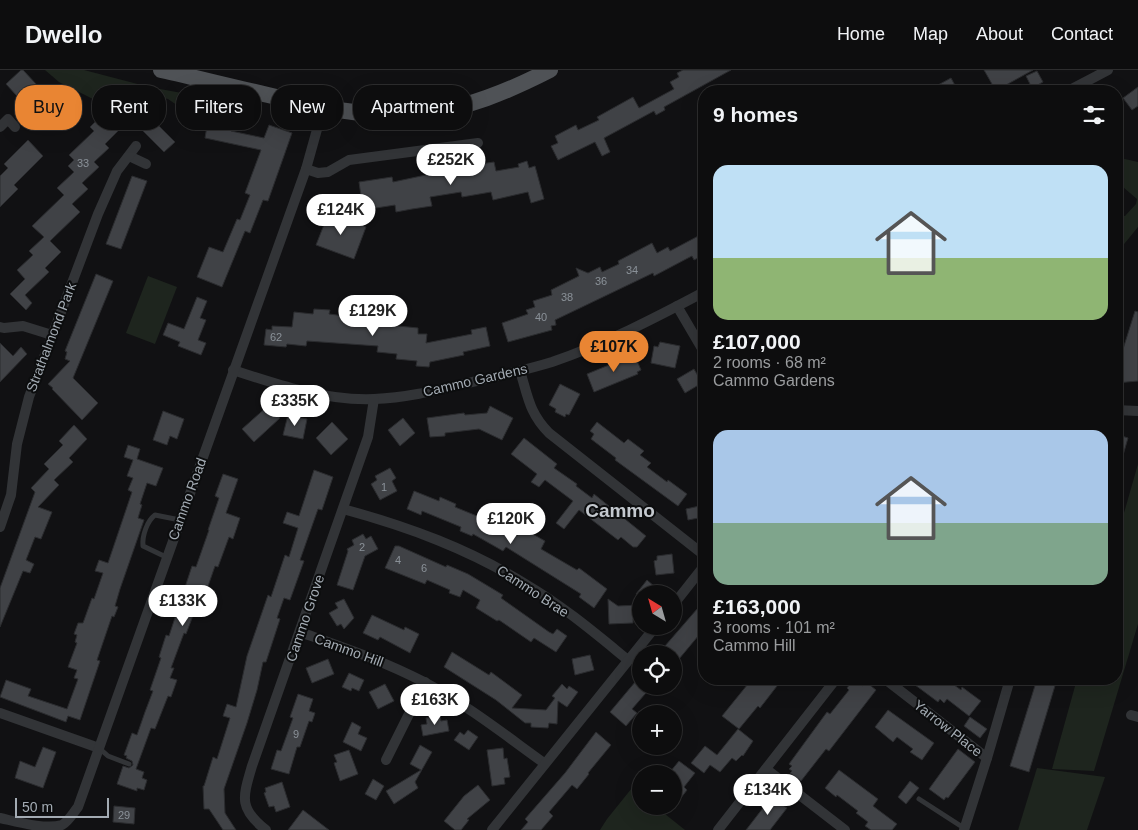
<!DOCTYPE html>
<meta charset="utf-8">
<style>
:root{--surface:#0d0d0e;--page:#1b1b1c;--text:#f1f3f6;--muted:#9a9c9e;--line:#2d2d2e;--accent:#e98533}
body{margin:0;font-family:Arial,sans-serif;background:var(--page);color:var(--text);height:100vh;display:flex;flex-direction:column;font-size:19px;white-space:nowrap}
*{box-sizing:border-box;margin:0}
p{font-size:16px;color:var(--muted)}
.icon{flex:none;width:28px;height:28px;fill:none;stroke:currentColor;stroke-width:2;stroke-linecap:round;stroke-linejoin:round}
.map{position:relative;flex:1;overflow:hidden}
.details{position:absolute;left:698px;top:15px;width:425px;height:600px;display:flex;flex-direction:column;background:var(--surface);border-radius:20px;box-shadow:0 5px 20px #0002,0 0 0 1px var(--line)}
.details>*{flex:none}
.guide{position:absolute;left:15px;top:15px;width:475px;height:45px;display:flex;gap:10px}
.needle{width:32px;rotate:323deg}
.tools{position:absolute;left:632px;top:515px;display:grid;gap:10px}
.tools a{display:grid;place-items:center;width:50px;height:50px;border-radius:50%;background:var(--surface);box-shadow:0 5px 20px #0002,0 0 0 1px var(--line);font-size:25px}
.scale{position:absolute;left:15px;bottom:12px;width:94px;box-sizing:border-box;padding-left:5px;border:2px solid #a3abb3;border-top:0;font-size:14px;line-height:18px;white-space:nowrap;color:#a3abb3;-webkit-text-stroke:4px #0c0d0e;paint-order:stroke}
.price{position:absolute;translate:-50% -42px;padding:0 11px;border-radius:18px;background:#fff;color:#222;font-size:16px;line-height:32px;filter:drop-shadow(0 1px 2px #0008)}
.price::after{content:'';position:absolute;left:50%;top:30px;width:15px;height:11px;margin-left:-8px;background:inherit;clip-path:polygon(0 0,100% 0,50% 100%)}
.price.on{background:var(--accent);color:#111}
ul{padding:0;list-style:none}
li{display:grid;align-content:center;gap:10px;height:265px;padding:0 15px}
li span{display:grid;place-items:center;height:155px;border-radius:15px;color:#555}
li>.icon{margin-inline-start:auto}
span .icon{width:90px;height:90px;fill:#fffc;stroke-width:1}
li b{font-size:21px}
h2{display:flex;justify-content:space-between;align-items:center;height:60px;padding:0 15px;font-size:21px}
.pill{padding:0 18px;border-radius:20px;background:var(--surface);box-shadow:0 5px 20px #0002,0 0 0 1px var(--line);font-size:18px;line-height:45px}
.pill.on{background:var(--accent);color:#111}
header{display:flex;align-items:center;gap:30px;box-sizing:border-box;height:70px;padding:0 25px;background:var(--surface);border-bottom:1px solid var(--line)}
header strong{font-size:24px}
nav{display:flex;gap:28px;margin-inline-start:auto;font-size:18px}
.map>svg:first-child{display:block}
.green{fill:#1e251e}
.building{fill:#404246;stroke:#2b2c2f}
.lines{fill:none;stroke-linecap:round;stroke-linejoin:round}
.lane{stroke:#323437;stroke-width:5}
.street{stroke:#323437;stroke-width:10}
.primary{stroke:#4f5256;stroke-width:16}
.labels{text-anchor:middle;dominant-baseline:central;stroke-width:4;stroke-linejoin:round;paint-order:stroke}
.number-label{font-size:11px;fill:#8a9198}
.street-label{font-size:14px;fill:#a3abb3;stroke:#0c0d0e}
.district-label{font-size:19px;font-weight:bold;fill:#c4c9cf;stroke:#0c0d0e}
</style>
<header>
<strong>Dwello</strong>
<nav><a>Home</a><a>Map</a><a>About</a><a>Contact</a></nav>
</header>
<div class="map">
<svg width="1138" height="760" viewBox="0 0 1138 760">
<rect width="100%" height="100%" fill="#111113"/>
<g class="green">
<polygon points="45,0 84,0 149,17 193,25 187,42 168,29 142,24 119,42 59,12"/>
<polygon points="1125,89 1138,92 1138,157 1116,184 1116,146 1125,146 1136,134 1137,129 1116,111 1116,90"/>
<polygon points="148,206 177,217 155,274 126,263"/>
<polygon points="1138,394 1138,554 1094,701 1052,699 1077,609 1116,609 1116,471"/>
<polygon points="1037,698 1105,707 1087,760 1018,760"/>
<polygon points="632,718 641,725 641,736 655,736 685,760 600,760 607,749"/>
</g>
<g class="building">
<polygon points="21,0 23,0 51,30 54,28 69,44 61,51 52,42 44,50 29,34 27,37 6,14"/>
<polygon points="683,0 731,0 664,37 665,40 656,45 654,41 604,68 610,82 602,86 595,72 558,90 551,76 558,73 555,66 576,55 578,60 599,50 597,47 633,27 639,38 674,19 670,12 679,7 677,3"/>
<polygon points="984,0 1033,0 1006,15 1009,21 996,21"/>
<polygon points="1037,1 1043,12 1032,18 1026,6"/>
<polygon points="951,8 958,21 927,21"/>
<polygon points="1138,17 1138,36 1132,40 1123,28"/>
<polygon points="144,30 161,47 156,53 175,72 164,82 128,46"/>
<polygon points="105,42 121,58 105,74 109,78 94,92 99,97 82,113 88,119 72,134 80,142 50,171 61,182 45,198 49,202 25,225 32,233 26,240 10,224 25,209 17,200 33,185 29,181 44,167 32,156 64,125 57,118 74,102 68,96 74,90 69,85 94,61 90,57"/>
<polygon points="214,51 232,55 231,61 264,68 269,55 292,63 268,131 263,130 250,163 245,161 222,217 197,207 209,177 223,182 237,149 240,150 250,125 245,123 261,80 205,68 207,56 213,57"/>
<polygon points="28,70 43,86 14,115 18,119 0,137 0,106 8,98 4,94"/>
<polygon points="527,91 529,98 535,96 544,129 531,133 528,122 493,130 491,122 462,127 461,122 430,127 432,136 412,139 396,142 395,135 363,140 359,112 392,107 393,112 426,105 426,102 494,92 496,101 519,97 518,94"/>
<polygon points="132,106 147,111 121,179 106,174"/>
<polygon points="329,142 366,157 354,189 316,175"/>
<polygon points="704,163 704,185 694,190 692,186 688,188 654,206 653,203 555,250 556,255 551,256 552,260 508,272 502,253 528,244 526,240 535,237 533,231 552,225 551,220 579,206 576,198 588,203 600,197 602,202 619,194 618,191 652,173 657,183 668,177 670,181"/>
<polygon points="96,204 113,211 73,308 98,333 82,350 52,319 53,318 48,314 70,291 65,289 67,282 65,281"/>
<polygon points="197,227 207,231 200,248 206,250 198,270 206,273 201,285 178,276 180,272 163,265 168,253 184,259"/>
<polygon points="314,239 330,240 329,244 352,247 353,241 369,243 368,248 388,250 388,255 418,258 418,264 427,264 426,273 472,264 471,260 486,257 490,276 463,282 464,285 430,292 429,297 416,296 417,291 396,289 397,284 377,282 378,276 307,271 306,276 287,274 286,277 264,275 266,259 272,260 272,256 292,257 294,242 313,244"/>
<polygon points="1135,241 1138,242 1138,311 1116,313 1116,295 1118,295"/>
<polygon points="660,272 680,276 675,298 651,293 654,276 658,277"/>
<polygon points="0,273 13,286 21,277 27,284 0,312"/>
<polygon points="631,286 632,288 635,286 641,300 637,302 638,304 594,322 587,304"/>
<polygon points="694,299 702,313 685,323 677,309"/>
<polygon points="560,314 580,324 569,345 566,344 565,347 555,342 556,339 549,335"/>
<polygon points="269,335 280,348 254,372 242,359"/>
<polygon points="490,336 513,348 502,370 479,359 445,363 445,366 430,367 427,348 464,343 465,345 487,343"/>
<polygon points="163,341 184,349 177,369 170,366 167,375 153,370"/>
<polygon points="288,345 307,349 303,369 283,365"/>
<polygon points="403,348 415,363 400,376 388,360"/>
<polygon points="332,352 348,369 331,385 316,368"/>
<polygon points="597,352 624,373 628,369 644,381 640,385 651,393 647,397 667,412 668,410 687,424 678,436 615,390 616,388 591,369 594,364 590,361"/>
<polygon points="74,355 87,369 69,388 73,392 54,410 59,415 38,437 52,442 41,469 35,467 26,490 34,494 30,503 23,501 0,557 0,518 35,422 31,418 49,399 44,394 63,375 59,371"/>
<polygon points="1116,364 1128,368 1119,399 1116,399"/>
<polygon points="524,368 557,394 554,398 577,414 576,416 592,428 594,424 646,466 637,477 633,477 621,467 618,470 579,440 564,459 556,453 573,431 545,410 539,417 531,412 537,404 511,384"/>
<polygon points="128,375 140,379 137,389 163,398 156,416 147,413 140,434 142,435 138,448 144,450 120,519 115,536 118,537 114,547 112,546 97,590 100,591 80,650 68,646 66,652 0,627 6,610 31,619 28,626 67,639 78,609 74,608 77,600 68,597 77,573 75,572 77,565 74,564 78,553 83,553 92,528 94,529 103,503 95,501 99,490 108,493 132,422 128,420 133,408 127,406 133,390 124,387"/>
<polygon points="390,398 396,408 392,411 397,421 380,430 371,414 377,410 375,406"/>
<polygon points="314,400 333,407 322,440 318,439 300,490 304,491 290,530 284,528 277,548 280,549 266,592 263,592 257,620 247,653 224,719 225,743 236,760 223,760 209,739 204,739 203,716 204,716 213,687 217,689 230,648 223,646 227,634 236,637 247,586 268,525 271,527 285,485 289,487 298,458 283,453 287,442 299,446"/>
<polygon points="223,404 238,409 226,443 240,448 233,469 229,467 218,497 215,496 207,519 215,521 211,531 200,527 186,564 184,563 171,598 174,598 170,608 177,610 171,627 168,626 155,659 151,658 136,699 144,702 142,708 147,710 144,720 137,718 137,721 117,714 123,696 129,698 133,695 132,691 126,688 127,686 124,685 132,663 137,665 145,642 153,621 150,620 161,588 159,587 166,565 169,566 192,496 196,497 209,460 208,460 219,428 215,426"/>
<polygon points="414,421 439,431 440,427 456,434 455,437 494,453 517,466 522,458 545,471 541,479 577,500 579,498 607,519 594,538 579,527 581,524 506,477 503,481 473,464 472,466 460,461 461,457 422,441 421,445 407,439"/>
<polygon points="704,435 704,447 688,450 686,439"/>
<polygon points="363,464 366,469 371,466 378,479 365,486 353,520 337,515 348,481 347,479 354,475 352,470"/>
<polygon points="395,476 399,476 446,497 447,495 468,504 503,525 501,528 549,562 553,564 557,559 567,566 556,582 534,568 531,572 499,550 497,551 476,538 480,530 463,520 460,527 449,523 450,520 427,510 425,514 385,498"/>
<polygon points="672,484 674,503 656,505 654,491 657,490 657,486"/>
<polygon points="647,510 663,524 636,524"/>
<polygon points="344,529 354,548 344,559 341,554 337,556 329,543 338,538 335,533"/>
<polygon points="608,529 618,536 640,535 641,549 633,549 633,553 609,554"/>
<polygon points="704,531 704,559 674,595 674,584 658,584"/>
<polygon points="372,545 404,560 405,557 419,564 410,583 380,567 378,570 363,563"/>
<polygon points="452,582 489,605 491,602 522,625 512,638 546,640 555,628 552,626 562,614 567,619 569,616 578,622 567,637 558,631 557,654 549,653 548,658 531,657 531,653 525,653 496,630 444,597"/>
<polygon points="590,585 594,600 575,605 572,589"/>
<polygon points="328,589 334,604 312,613 306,598"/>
<polygon points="349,603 364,610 359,621 352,618 351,621 342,617"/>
<polygon points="641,605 641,616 652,616 632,639 637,643 626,656 610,642"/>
<polygon points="752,609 779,609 775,614 777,616 760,638 758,636 739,659 722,646"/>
<polygon points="854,609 863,616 866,612 876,620 829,681 826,679 801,711 790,703 792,701 789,699 792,696 789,694 827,642 830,644 849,620 847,618"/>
<polygon points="907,609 946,609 961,620 962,617 981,631 969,646 947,629 944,633 940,629 938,632"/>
<polygon points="1037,609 1057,609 1029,702 1010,696"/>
<polygon points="385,614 394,631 378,639 369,622"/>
<polygon points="298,624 313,629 309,641 315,643 312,652 309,651 300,677 297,677 289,704 271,699 277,680 281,681 293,648 290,647"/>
<polygon points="888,640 934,673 922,690 910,682 913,679 897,667 893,672 875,657"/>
<polygon points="440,646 441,651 447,650 449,661 423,666 421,655 427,654 426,648"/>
<polygon points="970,647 987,659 980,668 964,656"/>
<polygon points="352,652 361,657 358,664 367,668 361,681 343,672"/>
<polygon points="738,659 753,671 743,686 742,685 736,691 732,688 720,702 710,695 704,703 691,693 705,676 717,685"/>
<polygon points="468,660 478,667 469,680 454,670 460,662 464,665"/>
<polygon points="596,662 611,675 588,703 589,704 577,719 572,715 549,742 553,746 541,760 521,760 528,752 525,749 565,703"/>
<polygon points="420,675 432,682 415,712 418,718 394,734 386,721 421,700 410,694"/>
<polygon points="43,677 56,682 43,718 15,708 20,691 35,697"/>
<polygon points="503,678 504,689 507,688 510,707 504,708 505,714 492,716 487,680"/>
<polygon points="958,679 975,692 948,728 946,727 944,730 929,719"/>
<polygon points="349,680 358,704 340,711 334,693 337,692 334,685"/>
<polygon points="679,691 695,703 684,717 687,720 674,737 674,704 670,702"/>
<polygon points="839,700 878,729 873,736 897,754 892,760 871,760 865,756 868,752 856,743 858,741 837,725 836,727 825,718"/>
<polygon points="373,709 384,716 376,730 365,724"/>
<polygon points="910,711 919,718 906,734 898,727"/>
<polygon points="282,712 290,737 276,742 274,736 269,737 264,723 266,722 265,718"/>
<polygon points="478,715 490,730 467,749 469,750 461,760 455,760 444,751 464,726"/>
<polygon points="766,728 771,732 774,729 787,738 770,760 746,760 763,738 761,736"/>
<polygon points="114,736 135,738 134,754 113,752"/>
<polygon points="303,740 329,760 288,760"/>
</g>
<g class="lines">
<g class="lane">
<path d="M166,487L143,476C142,466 147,451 155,445L180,450"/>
<polyline points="99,678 108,686 129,694"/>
<polyline points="919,729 964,758"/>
</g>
<g class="street">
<polyline points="1068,21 1108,0"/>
<polyline points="0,57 8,49 15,57"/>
<polyline points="129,86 146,94"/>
<polyline points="306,99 318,103 328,102 349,90 478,73"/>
<polyline points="1116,206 1118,204"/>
<polyline points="677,236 704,282"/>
<polyline points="0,257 4,258 23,256 52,265"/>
<path d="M233,300C278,315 326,331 374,329C404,328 434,321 464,314C493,307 523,301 552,292C605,274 655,248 704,222"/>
<path d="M520,301C528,326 529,343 549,363L704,485"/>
<polyline points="1116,340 1138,341"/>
<path d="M343,439C409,457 469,479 527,515C563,536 596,564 628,590"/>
<polyline points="0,457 11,425 17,374 29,327 98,144 117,101 136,76"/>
<polyline points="674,534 704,496"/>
<path d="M300,562C342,577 384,591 424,612C467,635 505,665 544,693"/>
<polyline points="885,609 987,688"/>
<polyline points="0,643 99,678"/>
<polyline points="1131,645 1138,647"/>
<polyline points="386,690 425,612"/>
<polyline points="766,699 845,760"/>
<path d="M0,748C18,752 45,760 62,755C69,751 73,743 78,737L306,99L323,38"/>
<path d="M266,760C238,738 243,727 252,696L368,367L374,329"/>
<polyline points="492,760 656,556"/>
<polyline points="718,760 836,609"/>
<polyline points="964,760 987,688 1010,609"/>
</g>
<path class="primary" d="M161,0C197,8 232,17 268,25C318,37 366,48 418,44C464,40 509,21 550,0"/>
</g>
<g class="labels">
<g class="number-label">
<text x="83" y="93">33</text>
<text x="632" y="200">34</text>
<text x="601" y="211">36</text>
<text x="567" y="227">38</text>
<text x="541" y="247">40</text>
<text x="276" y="267">62</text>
<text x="384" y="417">1</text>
<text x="362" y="477">2</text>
<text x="398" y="490">4</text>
<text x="424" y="498">6</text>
<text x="296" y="664">9</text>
<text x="124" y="745">29</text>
</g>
<g class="street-label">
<text transform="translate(51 267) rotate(-69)">Strathalmond Park</text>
<text transform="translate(475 310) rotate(-13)">Cammo Gardens</text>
<text transform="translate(187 429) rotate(-70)">Cammo Road</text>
<text transform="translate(533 521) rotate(33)">Cammo Brae</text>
<text transform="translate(305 548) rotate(-71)">Cammo Grove</text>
<text transform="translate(349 580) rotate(20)">Cammo Hill</text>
<text transform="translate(948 658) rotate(38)">Yarrow Place</text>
</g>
<g class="district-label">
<text x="620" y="440">Cammo</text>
</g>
</g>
</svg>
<div class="tools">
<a><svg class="needle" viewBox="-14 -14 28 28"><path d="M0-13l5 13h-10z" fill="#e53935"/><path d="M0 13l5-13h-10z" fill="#9a9c9e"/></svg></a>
<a><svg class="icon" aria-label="locate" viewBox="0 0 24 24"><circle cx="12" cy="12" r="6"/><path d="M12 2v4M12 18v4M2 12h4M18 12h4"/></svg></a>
<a>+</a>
<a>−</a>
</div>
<div class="scale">50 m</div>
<b class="price" style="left:451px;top:116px">£252K</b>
<b class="price" style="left:341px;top:166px">£124K</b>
<b class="price" style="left:373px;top:267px">£129K</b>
<b class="price on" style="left:614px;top:303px">£107K</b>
<b class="price" style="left:295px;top:357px">£335K</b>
<b class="price" style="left:511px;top:475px">£120K</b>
<b class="price" style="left:183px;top:557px">£133K</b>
<b class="price" style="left:435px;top:656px">£163K</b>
<b class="price" style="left:768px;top:746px">£134K</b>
<div class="guide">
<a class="pill on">Buy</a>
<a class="pill">Rent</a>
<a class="pill">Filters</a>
<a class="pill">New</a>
<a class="pill">Apartment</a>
</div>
<section class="details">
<h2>9 homes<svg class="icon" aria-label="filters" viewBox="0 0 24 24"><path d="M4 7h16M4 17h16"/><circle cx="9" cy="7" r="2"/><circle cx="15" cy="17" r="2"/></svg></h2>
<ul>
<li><span style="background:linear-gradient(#bfe0f5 60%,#8fb573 0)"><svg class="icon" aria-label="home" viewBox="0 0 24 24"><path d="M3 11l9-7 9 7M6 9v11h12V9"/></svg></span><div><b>£107,000</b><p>2 rooms · 68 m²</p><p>Cammo Gardens</p></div></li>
<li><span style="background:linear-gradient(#a9c7e8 60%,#7fa58c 0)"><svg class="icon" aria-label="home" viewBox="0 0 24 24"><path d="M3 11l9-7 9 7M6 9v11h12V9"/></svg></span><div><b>£163,000</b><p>3 rooms · 101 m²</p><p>Cammo Hill</p></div></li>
</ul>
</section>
</div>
